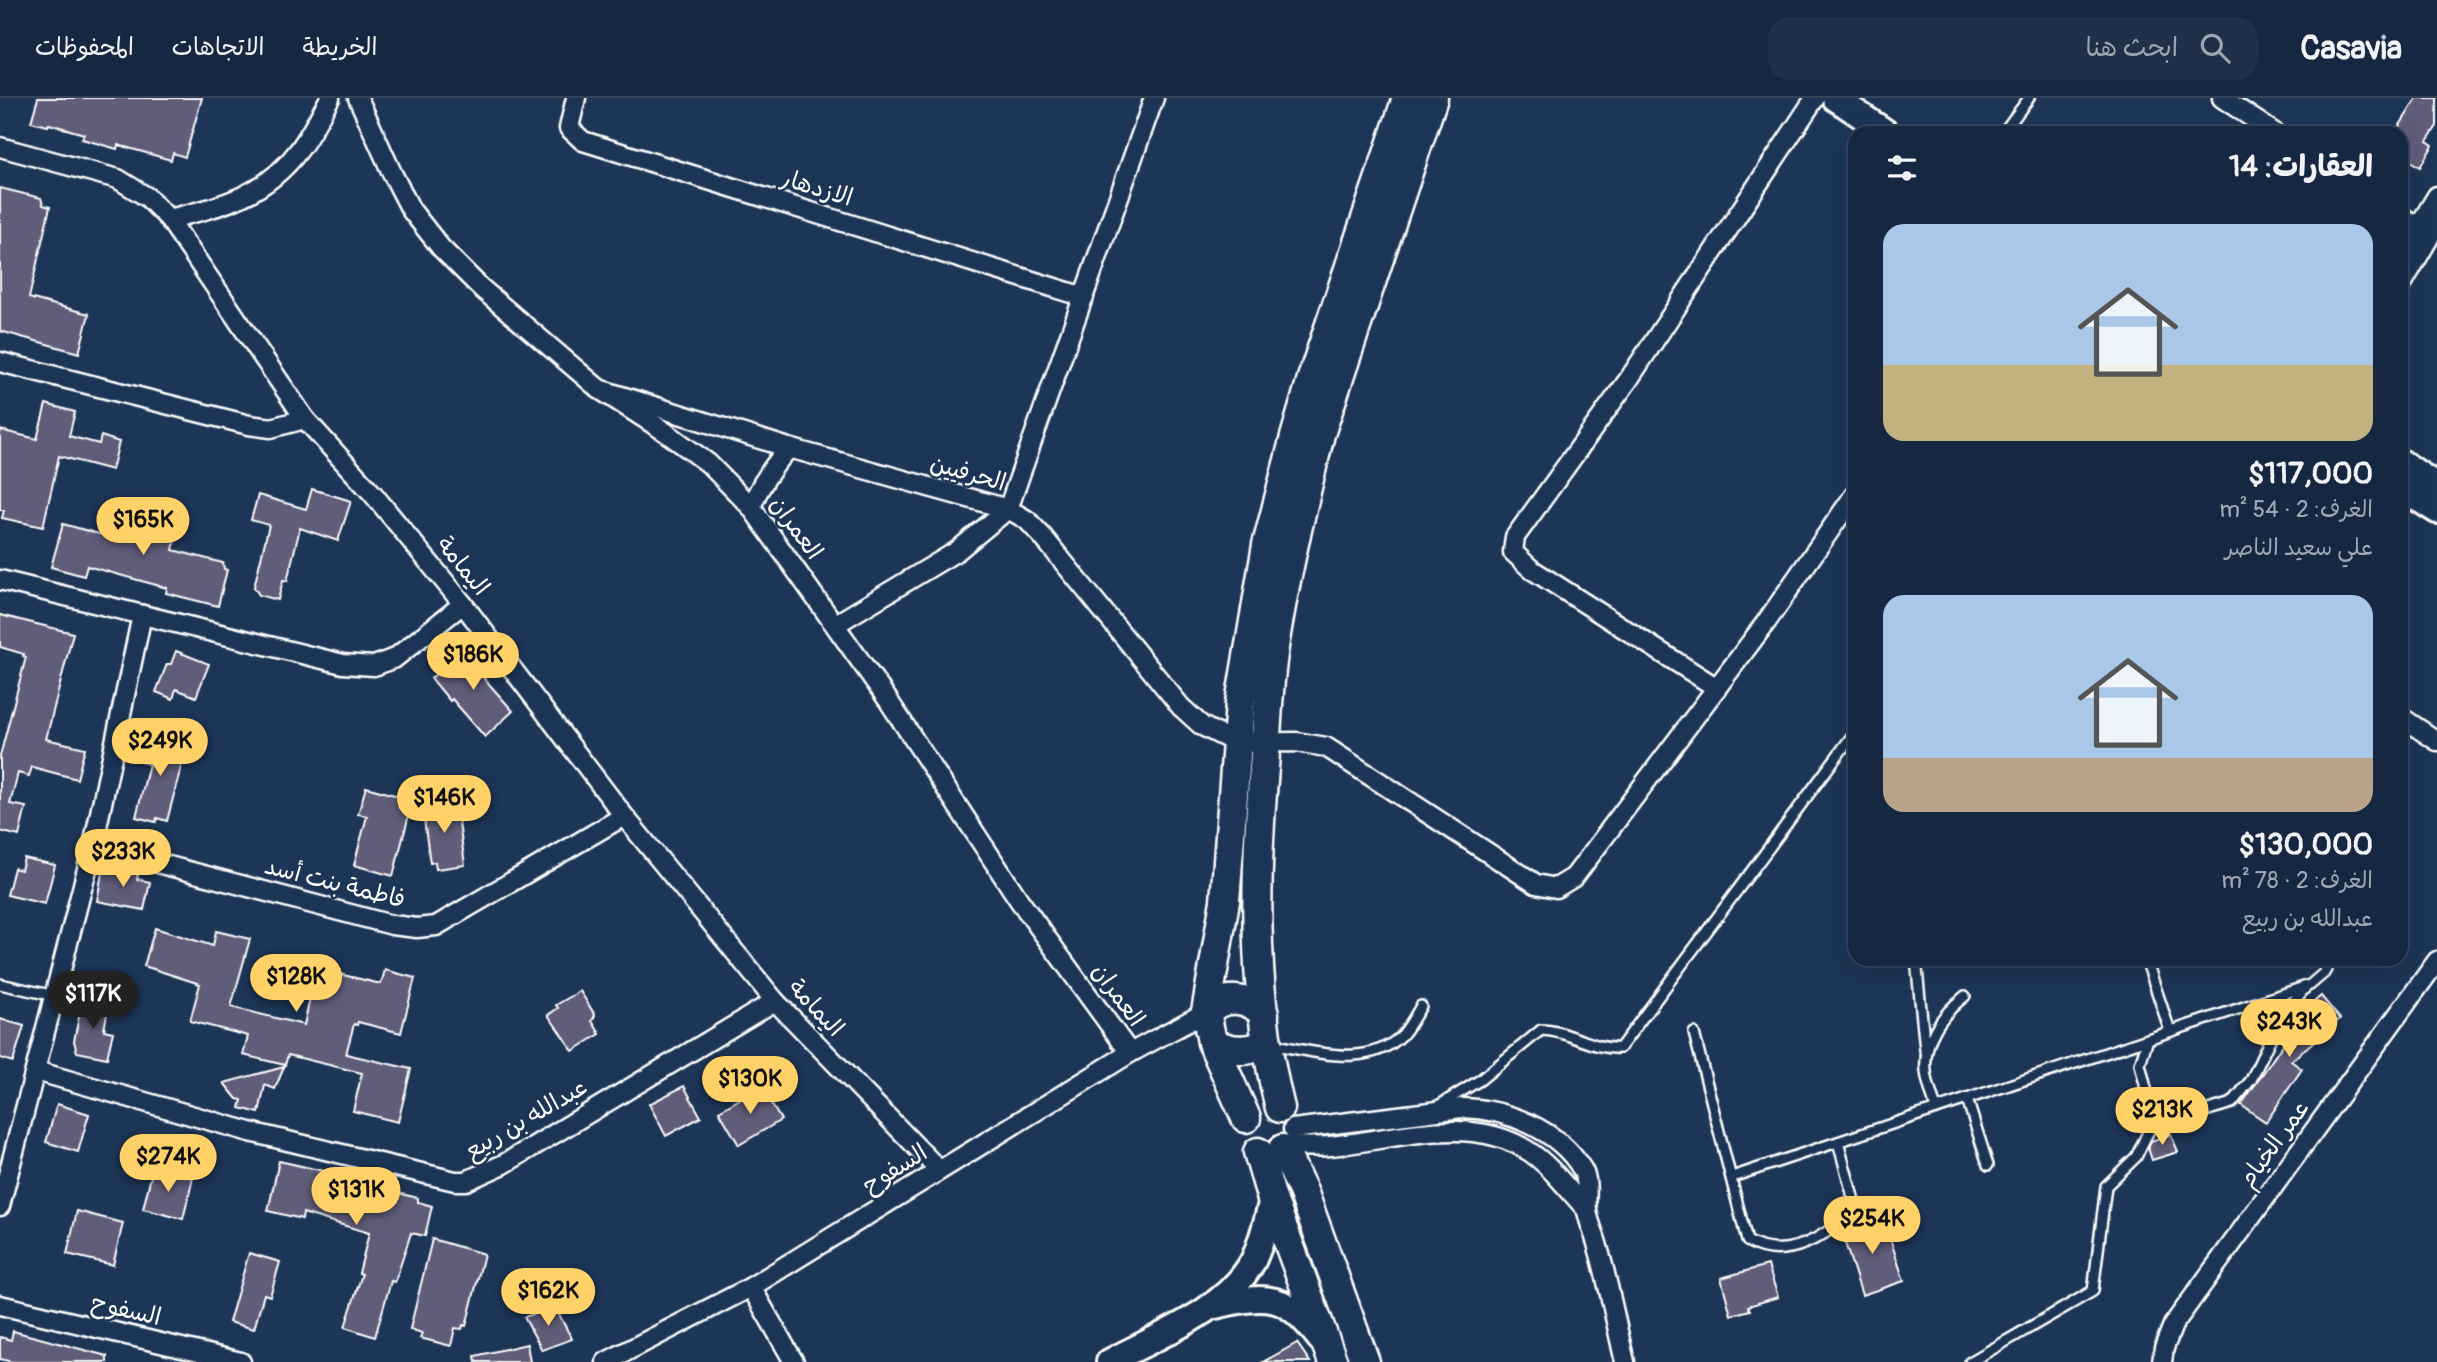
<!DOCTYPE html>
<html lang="ar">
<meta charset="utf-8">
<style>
:root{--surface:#162841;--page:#1f3048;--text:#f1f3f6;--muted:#9ea6b1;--line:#35445a;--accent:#ffd166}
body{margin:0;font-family:Pangolin,"Playpen Sans Arabic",sans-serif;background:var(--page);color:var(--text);direction:rtl;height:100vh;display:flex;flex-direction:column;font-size:26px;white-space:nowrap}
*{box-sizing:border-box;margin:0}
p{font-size:23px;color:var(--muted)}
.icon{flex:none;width:38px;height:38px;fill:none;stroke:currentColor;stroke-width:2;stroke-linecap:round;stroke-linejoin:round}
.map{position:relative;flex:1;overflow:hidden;direction:ltr}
.panel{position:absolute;left:1848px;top:28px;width:560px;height:840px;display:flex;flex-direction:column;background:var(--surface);border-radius:21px;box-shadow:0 7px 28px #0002,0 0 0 2px var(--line);direction:rtl}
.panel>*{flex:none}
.price{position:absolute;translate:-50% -60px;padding:0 16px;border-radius:24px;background:var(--accent);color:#111;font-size:23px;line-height:46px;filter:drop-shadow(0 2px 4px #0008)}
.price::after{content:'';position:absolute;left:50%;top:42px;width:21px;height:16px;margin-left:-10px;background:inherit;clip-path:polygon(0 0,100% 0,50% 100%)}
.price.current{background:#222;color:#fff}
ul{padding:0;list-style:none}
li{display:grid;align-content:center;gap:14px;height:371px;padding:0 35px}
li span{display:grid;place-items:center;height:217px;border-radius:21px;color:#555}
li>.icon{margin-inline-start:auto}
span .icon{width:126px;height:126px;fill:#fffc;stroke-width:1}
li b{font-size:30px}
h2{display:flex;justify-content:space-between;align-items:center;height:84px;padding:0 35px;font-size:30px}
header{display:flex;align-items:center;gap:42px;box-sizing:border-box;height:98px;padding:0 35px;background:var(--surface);border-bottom:2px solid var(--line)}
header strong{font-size:33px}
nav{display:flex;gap:38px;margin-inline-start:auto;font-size:24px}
.search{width:490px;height:63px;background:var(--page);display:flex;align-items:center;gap:18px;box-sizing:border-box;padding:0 24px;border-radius:21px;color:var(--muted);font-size:26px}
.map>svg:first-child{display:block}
.building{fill:#615d7a;stroke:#fff;stroke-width:2}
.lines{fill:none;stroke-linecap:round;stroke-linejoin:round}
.lane-casing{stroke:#fff;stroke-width:14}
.street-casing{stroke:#fff;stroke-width:23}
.secondary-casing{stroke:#fff;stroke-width:30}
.primary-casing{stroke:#fff;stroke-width:33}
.lane{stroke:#1d3557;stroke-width:9}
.street{stroke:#1d3557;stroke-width:18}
.secondary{stroke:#1d3557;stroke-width:24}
.primary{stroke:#1d3557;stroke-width:28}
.labels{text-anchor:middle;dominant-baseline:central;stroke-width:5;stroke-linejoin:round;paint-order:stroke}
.street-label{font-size:24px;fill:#fff;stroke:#1d3557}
</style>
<header>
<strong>Casavia</strong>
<div class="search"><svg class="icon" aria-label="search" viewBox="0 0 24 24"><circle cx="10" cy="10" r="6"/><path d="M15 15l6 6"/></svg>ابحث هنا</div>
<nav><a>الخريطة</a><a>الاتجاهات</a><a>المحفوظات</a></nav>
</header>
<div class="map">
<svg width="2437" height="1264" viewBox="0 0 2437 1264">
<rect width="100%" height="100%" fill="#1d3557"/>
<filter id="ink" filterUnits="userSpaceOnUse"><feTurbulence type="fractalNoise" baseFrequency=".0143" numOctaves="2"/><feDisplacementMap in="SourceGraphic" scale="14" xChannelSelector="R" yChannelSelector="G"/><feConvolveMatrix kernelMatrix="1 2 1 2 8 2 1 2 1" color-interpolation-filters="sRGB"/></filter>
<g filter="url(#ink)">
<g class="building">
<polygon points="38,0 202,0 185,59 173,55 171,62 118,47 117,51 82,41 84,36 49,26 48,28 31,24"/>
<polygon points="2417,0 2437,0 2437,28 2427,43 2433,47 2420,69 2401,57 2401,35 2395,35"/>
<polygon points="0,90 41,100 43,107 50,109 29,200 89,216 79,255 0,233"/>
<polygon points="46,306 75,314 69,338 99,346 101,338 119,344 112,372 59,358 43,429 2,420 4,412 0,412 0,332 37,341"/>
<polygon points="312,391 351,403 338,443 300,430 287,483 283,482 278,502 259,497 254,489 269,427 251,422 258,397 306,411"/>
<polygon points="128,409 179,420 173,452 223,465 224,471 227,472 218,508 166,495 167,490 87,468 84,478 51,469 63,426 121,442"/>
<polygon points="0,517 73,535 46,641 85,650 77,681 32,669 29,678 18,675 10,706 26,709 19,738 0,733 0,658 26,559 23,558 24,556 0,549"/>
<polygon points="470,550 488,573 482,578 513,613 485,639 452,601 450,603 431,580"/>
<polygon points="176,553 209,566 196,599 176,591 173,601 156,594 167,566 171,566"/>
<polygon points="149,638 187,647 167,723 157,720 156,724 136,719 149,666 142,664"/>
<polygon points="366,689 402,699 399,710 411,709 393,778 354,767 367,718 358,716"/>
<polygon points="456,703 465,767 436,771 435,764 430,765 422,707"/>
<polygon points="24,760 55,767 45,806 7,797 14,770 21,772"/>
<polygon points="103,769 138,776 137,781 150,784 144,812 97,803"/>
<polygon points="155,830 213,848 216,833 250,841 231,909 304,927 314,882 319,883 322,872 381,886 385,872 415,880 401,935 358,924 357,927 354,926 346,956 411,971 398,1024 353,1013 362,975 288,957 285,967 243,957 248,938 190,923 200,886 144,868"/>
<polygon points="580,893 595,917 592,923 600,936 573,953 548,917 558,910 556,907"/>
<polygon points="2321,898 2340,921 2291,963 2302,971 2266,1024 2241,1007 2290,936 2284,929"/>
<polygon points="82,904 108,910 104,932 113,934 107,960 77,954 74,943"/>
<polygon points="0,921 24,928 13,964 0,960"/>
<polygon points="284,969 275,991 265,987 259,1015 240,1010 242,1002 237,1001 224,985"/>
<polygon points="684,988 701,1019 666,1038 649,1006"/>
<polygon points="761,989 781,1022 739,1047 719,1013"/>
<polygon points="57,1006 89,1016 78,1054 46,1044"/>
<polygon points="2171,1036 2178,1054 2152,1062 2148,1050 2151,1043"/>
<polygon points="279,1063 328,1074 329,1072 364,1082 362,1086 418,1100 418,1104 432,1108 425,1138 411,1135 395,1184 391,1183 375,1239 345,1229 362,1176 359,1175 369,1135 303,1115 302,1121 268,1113"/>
<polygon points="153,1070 193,1080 183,1121 143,1111"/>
<polygon points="77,1113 123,1125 113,1167 67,1156"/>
<polygon points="1883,1119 1904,1183 1862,1197 1841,1133"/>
<polygon points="432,1141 484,1156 466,1228 463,1227 462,1231 455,1230 451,1248 420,1240 422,1235 410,1231"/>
<polygon points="249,1155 280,1164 270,1198 264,1196 254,1231 229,1224"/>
<polygon points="1768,1167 1778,1199 1748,1208 1750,1212 1731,1217 1721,1180"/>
<polygon points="555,1209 572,1241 542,1252 524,1219"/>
<polygon points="13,1233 107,1258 107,1264 13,1264 0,1261 0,1239 11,1242"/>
<polygon points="1297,1245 1310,1264 1263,1264"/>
<polygon points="527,1246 530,1264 476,1264 475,1258"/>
</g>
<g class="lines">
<defs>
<g id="lane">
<polyline points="2003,35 2029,0"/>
<polyline points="1916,861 1925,952"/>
<polyline points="2146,861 2170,933"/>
<polyline points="0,886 55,898"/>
<path d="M1694,935L1747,1143C1786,1166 1828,1137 1856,1110L1838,1044"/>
<polyline points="2148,941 2140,966 2152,1015 2185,1019 2232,1005 2251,982 2281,918 2306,889"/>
<path d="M1270,946C1313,953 1369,972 1403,936C1410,928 1416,916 1421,908"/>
<polyline points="1967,1001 1988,1067"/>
<path d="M1438,1008L1480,982L1541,932C1568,932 1593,952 1620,950L1855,634"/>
<path d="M1936,1011C1933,999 1927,986 1926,973C1923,942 1942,916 1965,898"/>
<polyline points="1732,1079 2310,887 2324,875 2332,861"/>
<polyline points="1970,1264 2093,1193 2106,1088 2136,1059 2157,1016"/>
</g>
<g id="street">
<polyline points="358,0 392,75 411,112 441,150 481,190 599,291 664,333 708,365 751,409 888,602 1019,802 1130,955"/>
<polyline points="576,0 569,30 583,43 1084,199"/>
<polyline points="2222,0 2275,35"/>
<polyline points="0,49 118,81 147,99 169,121 305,321 373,396 463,506 624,718 775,903 939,1072"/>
<polyline points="2401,118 2427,135"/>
<path d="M169,121C222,108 265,98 299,52C311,36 320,17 330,0"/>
<polyline points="2401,157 2437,98"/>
<polyline points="2401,188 2437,126"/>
<polyline points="0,264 249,327 271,330 305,321"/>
<polyline points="599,291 789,350 1008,411 1027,422 1043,439 1181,609 1202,628 1236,645 1296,644 1326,649 1536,786 1556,790 1574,779 1767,523 1855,396"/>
<path d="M751,409C760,386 772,369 789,350"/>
<polyline points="0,482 343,566 374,568 395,560 463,506"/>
<polyline points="836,526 957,453 1008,411 1154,0"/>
<polyline points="1717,590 1531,471 1513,454 1515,439 1629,281 1815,0"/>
<polyline points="2401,619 2437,643"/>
<polyline points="93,748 392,827 417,830 436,828 624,718"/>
<polyline points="36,973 250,1034 455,1083 466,1083 504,1066 775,903"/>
<path d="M1293,1031L1462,1010C1506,1011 1558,1031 1582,1071C1590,1084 1585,1099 1587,1113C1589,1125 1595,1137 1598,1149C1609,1187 1616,1226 1625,1264"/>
<path d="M1286,1048C1301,1048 1316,1049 1330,1048C1395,1042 1471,1014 1530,1054C1552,1069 1569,1093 1587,1112"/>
<polyline points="0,1108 93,748 142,517"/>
<polyline points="751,1189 794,1264"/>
<polyline points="0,1207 241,1264"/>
<polyline points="606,1264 751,1189 1130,955 1206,914"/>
<polyline points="2162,1264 2164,1250 2173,1227 2437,863"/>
</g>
<g id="secondary">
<polyline points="1835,0 1887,35"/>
<polyline points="2401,364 2437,388"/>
<polyline points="2401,390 2437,413"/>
<path d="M1215,1208C1269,1196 1285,1195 1320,1241"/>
<path d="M1109,1264C1157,1238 1226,1213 1253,1163C1262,1144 1267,1122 1272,1101"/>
</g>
<g id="primary">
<path d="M1206,914C1224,897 1247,898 1264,916"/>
<path d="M1212,944C1230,954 1248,955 1267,945"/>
<path d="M1280,1010C1253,904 1254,790 1263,682C1267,638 1267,593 1274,549C1285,477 1303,406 1320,336L1433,0"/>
<polyline points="1246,1020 1212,944 1206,914 1225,803 1240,605 1267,447 1295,339 1313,277 1407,0"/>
<polyline points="1283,1051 1303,1093 1365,1264"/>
<polyline points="1258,1054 1272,1101 1333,1264"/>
</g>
</defs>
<use href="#lane" class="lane-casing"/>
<use href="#street" class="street-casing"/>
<use href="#secondary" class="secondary-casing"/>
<use href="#primary" class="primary-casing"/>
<use href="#lane" class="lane"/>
<use href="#street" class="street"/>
<use href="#secondary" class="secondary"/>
<use href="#primary" class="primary"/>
</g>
</g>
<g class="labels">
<g class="street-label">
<text transform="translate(817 90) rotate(17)">الازدهار</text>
<text transform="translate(968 375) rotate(16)">الحرفيين</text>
<text transform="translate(796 430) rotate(54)">العمران</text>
<text transform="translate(463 468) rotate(51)">اليمامة</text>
<text transform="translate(335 785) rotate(14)">فاطمة بنت أسد</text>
<text transform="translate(1118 897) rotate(54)">العمران</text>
<text transform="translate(816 910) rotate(47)">اليمامة</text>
<text transform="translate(526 1021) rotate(-30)">عبدالله بن ربيع</text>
<text transform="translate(2274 1046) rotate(-54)">عمر الخيام</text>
<text transform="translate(895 1071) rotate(-32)">السفوح</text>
<text transform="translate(126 1212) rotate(13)">السفوح</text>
</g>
</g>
</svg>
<b class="price" style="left:143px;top:459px">$165K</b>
<b class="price" style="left:473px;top:594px">$186K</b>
<b class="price" style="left:160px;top:680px">$249K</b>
<b class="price" style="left:444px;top:737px">$146K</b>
<b class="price" style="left:123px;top:791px">$233K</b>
<b class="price" style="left:296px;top:916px">$128K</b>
<b class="price current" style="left:93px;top:933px">$117K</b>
<b class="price" style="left:2289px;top:961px">$243K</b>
<b class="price" style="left:750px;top:1018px">$130K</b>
<b class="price" style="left:2162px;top:1049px">$213K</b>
<b class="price" style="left:168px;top:1096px">$274K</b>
<b class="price" style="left:356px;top:1129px">$131K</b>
<b class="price" style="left:1872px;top:1158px">$254K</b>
<b class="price" style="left:548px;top:1230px">$162K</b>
<section class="panel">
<h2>العقارات: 14<svg class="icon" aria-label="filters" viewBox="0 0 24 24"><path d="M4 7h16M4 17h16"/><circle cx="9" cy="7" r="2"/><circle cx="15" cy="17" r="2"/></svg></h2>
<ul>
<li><span style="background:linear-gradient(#a9c7e8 65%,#c2b280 0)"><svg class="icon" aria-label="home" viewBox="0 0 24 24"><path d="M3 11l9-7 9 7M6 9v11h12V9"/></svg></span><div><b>$117,000</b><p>الغرف: 2 · 54 m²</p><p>علي سعيد الناصر</p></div></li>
<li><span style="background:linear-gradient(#a9c7e8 75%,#b9a48a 0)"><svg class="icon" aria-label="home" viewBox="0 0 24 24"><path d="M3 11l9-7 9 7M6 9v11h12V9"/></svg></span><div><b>$130,000</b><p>الغرف: 2 · 78 m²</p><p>عبدالله بن ربيع</p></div></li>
</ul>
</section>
</div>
